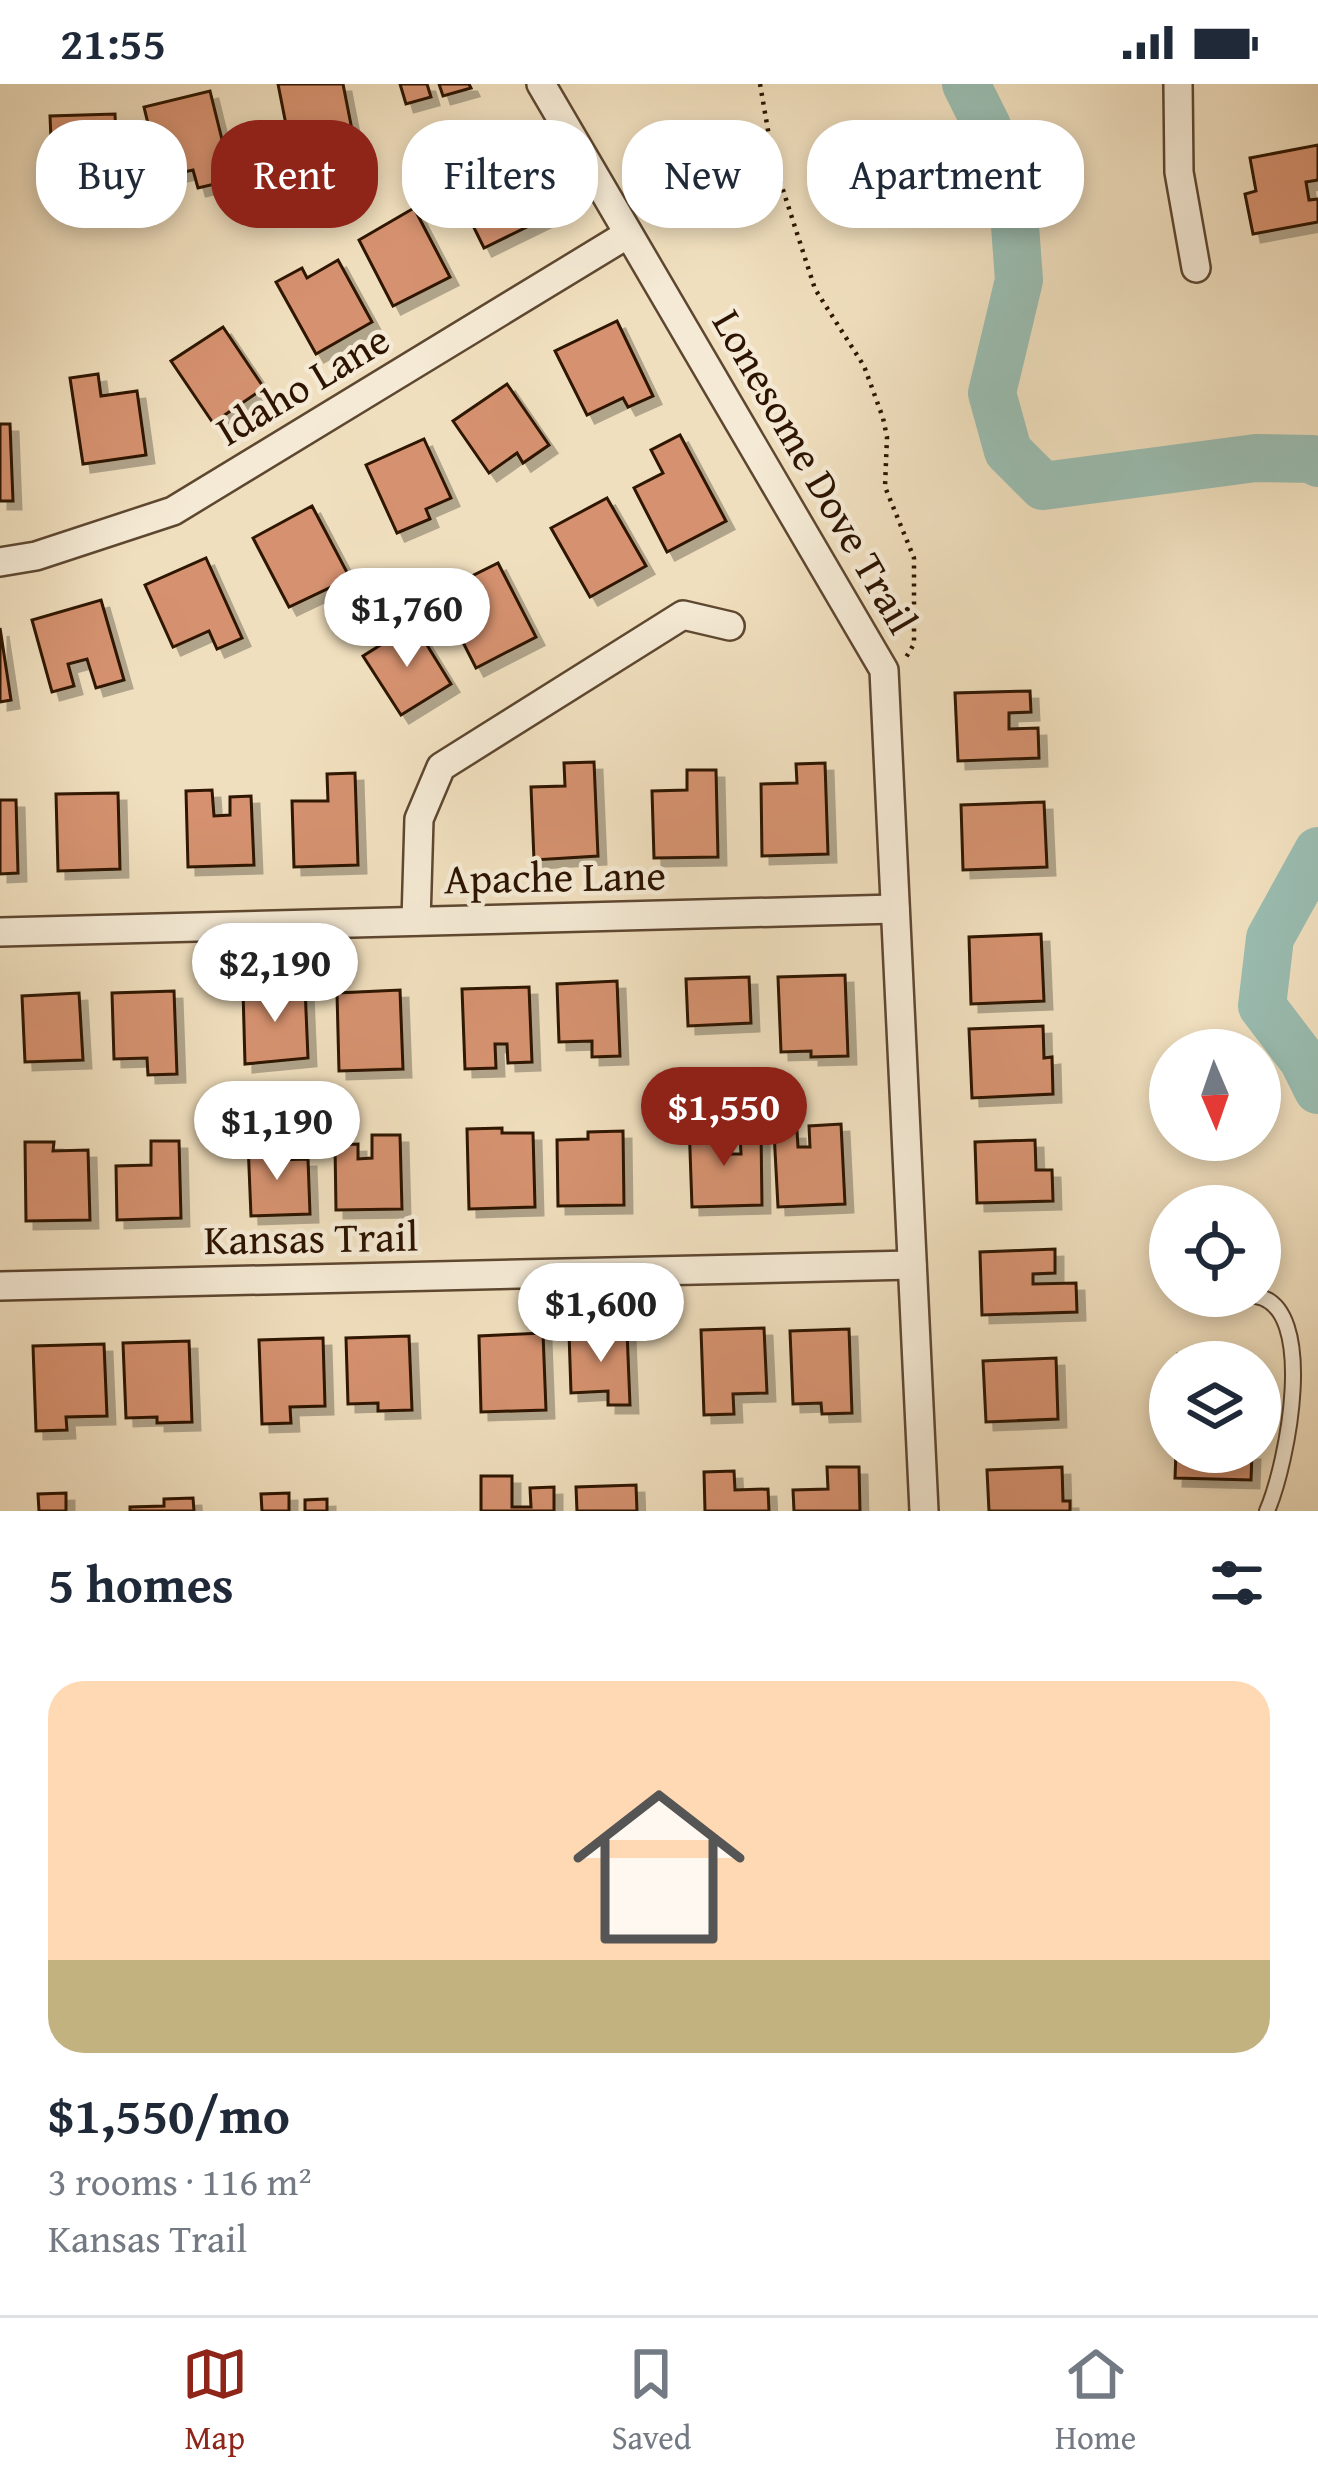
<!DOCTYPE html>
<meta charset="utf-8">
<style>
:root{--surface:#fff;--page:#f6f6f7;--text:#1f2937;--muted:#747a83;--line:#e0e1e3;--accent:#8f2418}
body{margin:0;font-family:"Gentium Book Plus",serif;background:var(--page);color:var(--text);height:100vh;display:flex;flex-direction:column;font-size:45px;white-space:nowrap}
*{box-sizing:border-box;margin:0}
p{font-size:39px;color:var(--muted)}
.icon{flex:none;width:66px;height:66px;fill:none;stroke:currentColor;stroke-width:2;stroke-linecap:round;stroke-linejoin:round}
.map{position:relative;height:1427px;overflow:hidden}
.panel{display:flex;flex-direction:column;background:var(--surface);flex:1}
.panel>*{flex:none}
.banner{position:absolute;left:36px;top:36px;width:1248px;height:108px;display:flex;gap:24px}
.needle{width:78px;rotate:178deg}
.controls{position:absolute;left:1149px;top:945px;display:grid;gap:24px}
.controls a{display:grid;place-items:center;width:132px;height:132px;border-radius:50%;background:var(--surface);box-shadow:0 6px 18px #0003;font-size:60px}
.price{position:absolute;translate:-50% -102px;padding:0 27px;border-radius:42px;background:#fff;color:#222;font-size:39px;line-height:78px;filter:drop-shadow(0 3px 6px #0008)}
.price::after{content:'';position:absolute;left:50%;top:72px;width:36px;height:27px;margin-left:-18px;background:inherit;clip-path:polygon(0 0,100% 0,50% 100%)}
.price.selected{background:var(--accent);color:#fff}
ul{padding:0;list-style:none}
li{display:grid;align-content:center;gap:24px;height:636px;padding:0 48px}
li+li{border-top:3px solid var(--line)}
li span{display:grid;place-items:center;height:372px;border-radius:36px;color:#555}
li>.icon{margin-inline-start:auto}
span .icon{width:216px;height:216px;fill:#fffc;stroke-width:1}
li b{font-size:51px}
h2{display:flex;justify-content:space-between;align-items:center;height:144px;padding:0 48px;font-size:51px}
.pill{padding:0 42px;border-radius:48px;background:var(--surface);box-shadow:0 6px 18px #0003;font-size:42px;line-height:108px}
.pill.selected{background:var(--accent);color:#fff}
.status{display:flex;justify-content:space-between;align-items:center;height:84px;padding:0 60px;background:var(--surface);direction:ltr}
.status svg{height:33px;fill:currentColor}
.tabs{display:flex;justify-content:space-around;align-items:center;height:168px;border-top:3px solid var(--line);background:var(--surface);font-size:33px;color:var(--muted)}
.tabs a{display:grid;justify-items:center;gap:6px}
.tabs .selected{color:var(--accent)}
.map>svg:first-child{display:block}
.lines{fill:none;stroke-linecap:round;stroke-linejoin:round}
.river{stroke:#9abdb1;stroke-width:48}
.building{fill:#d6926f;stroke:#2d1400;stroke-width:3;filter:url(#shadow)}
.lane-casing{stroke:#5e4730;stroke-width:18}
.street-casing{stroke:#5e4730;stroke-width:32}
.path{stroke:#2d1400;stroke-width:4.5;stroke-dasharray:3 6;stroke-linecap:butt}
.lane{stroke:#f5ead5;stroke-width:14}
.street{stroke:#f5ead5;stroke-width:27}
.labels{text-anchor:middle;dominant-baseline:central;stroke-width:9;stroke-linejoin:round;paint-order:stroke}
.street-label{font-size:42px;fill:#2d1400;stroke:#f5ead5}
</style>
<div class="status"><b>21:55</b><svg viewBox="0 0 49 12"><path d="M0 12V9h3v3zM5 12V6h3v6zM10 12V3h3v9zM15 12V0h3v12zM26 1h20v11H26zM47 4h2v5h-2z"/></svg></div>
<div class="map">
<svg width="1318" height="1427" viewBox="0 0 1318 1427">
<defs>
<filter id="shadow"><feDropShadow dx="8" dy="8" stdDeviation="0" flood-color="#0004"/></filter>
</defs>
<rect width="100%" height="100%" fill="#f0dfbe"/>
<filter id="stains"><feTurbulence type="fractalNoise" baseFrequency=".00167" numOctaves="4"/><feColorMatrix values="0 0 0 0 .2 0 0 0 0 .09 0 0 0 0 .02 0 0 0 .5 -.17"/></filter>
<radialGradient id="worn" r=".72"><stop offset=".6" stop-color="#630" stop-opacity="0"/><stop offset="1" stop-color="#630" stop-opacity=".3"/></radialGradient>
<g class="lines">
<g class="river">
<polyline points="966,0 987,42 1013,115 1019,196 992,309 1008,367 1043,402 1256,374 1313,375 1318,379"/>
<polyline points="1318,767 1270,854 1262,922 1303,976 1318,1006"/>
</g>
</g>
<g class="building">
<polygon points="278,0 343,0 353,51 291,66"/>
<polygon points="400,0 427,0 431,13 406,20"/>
<polygon points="439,0 469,0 471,4 443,12"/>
<polygon points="210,7 232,96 198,104 193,86 161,93 144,23"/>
<polygon points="115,30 118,100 53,102 50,32"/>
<polygon points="501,51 543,135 484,164 454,103 470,95 477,109 490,102 472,65"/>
<polygon points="1318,61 1318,96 1306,98 1309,116 1318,115 1318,138 1253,150 1245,110 1256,107 1250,74"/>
<polygon points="414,124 450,193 393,222 359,156"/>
<polygon points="338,176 372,238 316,270 276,198 302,184 307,194"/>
<polygon points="617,237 653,312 628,323 623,314 587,331 555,267"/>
<polygon points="223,243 264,304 213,339 171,277"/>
<polygon points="98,290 101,312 137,307 146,371 83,380 70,294"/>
<polygon points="507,300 549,361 523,379 517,369 489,389 453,337"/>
<polygon points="0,340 10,340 13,417 0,417"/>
<polygon points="680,351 726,437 667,468 634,404 663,389 651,366"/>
<polygon points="424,355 451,414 426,425 430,435 397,449 366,381"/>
<polygon points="607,414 646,482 590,513 551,444"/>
<polygon points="312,422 350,494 289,523 253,454"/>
<polygon points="206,474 242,554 217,565 209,547 173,563 145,501"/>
<polygon points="498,479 536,553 476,584 443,519 471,505 466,495"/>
<polygon points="101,516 124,596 96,604 87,575 68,580 74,602 52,608 32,536"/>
<polygon points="414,540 451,600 401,631 363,572"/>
<polygon points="0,544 11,616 0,618"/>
<polygon points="1030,607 1031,628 1009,629 1009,645 1038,644 1039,674 958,677 955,609"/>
<polygon points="594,678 598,772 534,776 531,703 565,702 564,679"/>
<polygon points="825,679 828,770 762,772 761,700 797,699 796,680"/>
<polygon points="687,686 716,686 718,773 654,774 652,707 687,706"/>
<polygon points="355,689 358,781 294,783 292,717 328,717 327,690"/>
<polygon points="212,706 214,732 230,731 230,713 251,712 254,781 188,783 186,707"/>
<polygon points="118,709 120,785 58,787 56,710"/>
<polygon points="0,716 16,716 18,789 0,790"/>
<polygon points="1044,718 1047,783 963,786 961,721"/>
<polygon points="1041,850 1044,917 971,920 969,853"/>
<polygon points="845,891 848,972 811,973 811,967 781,968 778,893"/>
<polygon points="749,893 751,939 688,942 686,895"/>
<polygon points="617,897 620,972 592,973 592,957 559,958 557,900"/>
<polygon points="305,903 308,974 245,980 243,906"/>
<polygon points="529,903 532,978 508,979 507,960 495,960 496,984 465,985 462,905"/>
<polygon points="400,906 403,985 339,987 337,909"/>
<polygon points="174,907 177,990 148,991 147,974 114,975 112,909"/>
<polygon points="79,909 83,976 25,978 22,912"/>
<polygon points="1043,942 1044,974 1052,973 1053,1010 972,1014 969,945"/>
<polygon points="719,1037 720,1070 741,1070 740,1049 761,1048 762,1121 692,1123 689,1038"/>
<polygon points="841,1040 845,1120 778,1123 774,1048 797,1047 798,1063 810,1063 809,1042"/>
<polygon points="502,1044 502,1049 533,1049 535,1123 469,1125 467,1045"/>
<polygon points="623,1047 624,1121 558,1122 557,1056 588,1055 588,1048"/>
<polygon points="372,1051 400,1051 402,1125 336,1126 335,1061 358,1060 358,1075 372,1074"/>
<polygon points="1035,1056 1036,1086 1052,1086 1053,1117 977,1119 975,1058"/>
<polygon points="151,1057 179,1057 181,1134 117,1136 116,1082 151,1081"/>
<polygon points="25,1058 54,1058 53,1067 88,1066 90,1136 26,1137"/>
<polygon points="275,1058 276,1076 308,1075 310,1130 251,1132 248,1059"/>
<polygon points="1055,1165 1055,1189 1033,1190 1033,1200 1076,1199 1077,1228 982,1231 980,1168"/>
<polygon points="764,1244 767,1309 733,1310 734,1330 704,1331 701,1246"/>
<polygon points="849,1245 852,1329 822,1330 821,1319 793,1320 790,1247"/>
<polygon points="627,1247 630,1321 608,1321 608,1307 571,1309 569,1249"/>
<polygon points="543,1249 546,1326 481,1328 479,1252"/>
<polygon points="409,1252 412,1326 378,1327 378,1319 348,1320 346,1254"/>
<polygon points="323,1254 325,1322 290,1323 291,1339 262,1340 259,1256"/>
<polygon points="189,1257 192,1338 157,1339 157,1333 126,1334 123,1259"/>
<polygon points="104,1260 107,1332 66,1333 67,1346 36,1347 33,1262"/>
<polygon points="1178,1270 1253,1272 1253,1278 1178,1278"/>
<polygon points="1056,1274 1058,1335 986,1338 983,1277"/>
<polygon points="1176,1368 1252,1368 1251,1396 1175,1394"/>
<polygon points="827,1383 859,1383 860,1427 794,1427 793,1406 828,1405"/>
<polygon points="1062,1383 1063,1417 1070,1417 1070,1427 989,1427 987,1386"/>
<polygon points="734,1387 735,1406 768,1405 769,1427 705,1427 704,1388"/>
<polygon points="481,1392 512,1392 512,1423 531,1423 530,1404 554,1403 554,1427 481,1427"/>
<polygon points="636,1401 637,1427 577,1427 576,1403"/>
<polygon points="66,1409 66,1427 39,1427 38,1410"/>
<polygon points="289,1409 289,1427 262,1427 261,1410"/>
<polygon points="193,1414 194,1427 130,1427 130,1423 164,1422 164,1415"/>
<polygon points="327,1415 327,1427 305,1427 305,1416"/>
</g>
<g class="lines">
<defs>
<path id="lane" d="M1256,1212C1318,1222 1288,1378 1267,1427"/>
<g id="street">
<polyline points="541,0 884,586 924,1427"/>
<polyline points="1178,0 1179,88 1196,184"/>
<polyline points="0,478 36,472 173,427 628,150"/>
<polyline points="416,837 419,735 441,683 683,531 730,542"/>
<polyline points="0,848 895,825"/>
<polyline points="0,1202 912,1181"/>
</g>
</defs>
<use href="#lane" class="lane-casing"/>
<use href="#street" class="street-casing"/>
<polyline class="path" points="760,0 773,75 815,205 864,282 883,334 887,353 885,403 914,474 914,560 905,575"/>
<use href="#lane" class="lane"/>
<use href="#street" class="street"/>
</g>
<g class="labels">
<g class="street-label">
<text transform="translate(302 300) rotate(-31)">Idaho Lane</text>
<text transform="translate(816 387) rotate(60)">Lonesome Dove Trail</text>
<text transform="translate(555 792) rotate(-1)">Apache Lane</text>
<text transform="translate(311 1153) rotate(-1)">Kansas Trail</text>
</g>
</g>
<rect width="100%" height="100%" filter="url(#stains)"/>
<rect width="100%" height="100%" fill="url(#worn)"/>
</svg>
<div class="controls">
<a><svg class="needle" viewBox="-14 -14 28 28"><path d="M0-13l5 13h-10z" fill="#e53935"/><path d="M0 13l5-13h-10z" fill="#747a83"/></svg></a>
<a><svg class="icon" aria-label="locate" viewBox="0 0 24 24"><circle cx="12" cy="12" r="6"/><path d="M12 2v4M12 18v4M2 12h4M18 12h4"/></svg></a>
<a><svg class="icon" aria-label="layers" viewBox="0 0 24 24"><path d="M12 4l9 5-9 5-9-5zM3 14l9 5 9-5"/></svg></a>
</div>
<b class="price" style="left:407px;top:586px">$1,760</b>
<b class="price" style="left:275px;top:941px">$2,190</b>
<b class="price selected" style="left:724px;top:1085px">$1,550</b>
<b class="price" style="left:277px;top:1099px">$1,190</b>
<b class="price" style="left:601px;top:1281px">$1,600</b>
<div class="banner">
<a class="pill">Buy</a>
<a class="pill selected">Rent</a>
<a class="pill">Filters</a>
<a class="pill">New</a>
<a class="pill">Apartment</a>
</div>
</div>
<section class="panel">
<h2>5 homes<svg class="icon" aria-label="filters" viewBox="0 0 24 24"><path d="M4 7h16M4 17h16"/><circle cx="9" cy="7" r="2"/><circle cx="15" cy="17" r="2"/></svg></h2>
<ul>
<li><span style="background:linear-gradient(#ffd9b3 75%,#c2b280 0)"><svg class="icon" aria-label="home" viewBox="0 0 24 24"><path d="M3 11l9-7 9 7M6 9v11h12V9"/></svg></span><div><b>$1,550/mo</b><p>3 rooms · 116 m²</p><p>Kansas Trail</p></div></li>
</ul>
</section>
<nav class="tabs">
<a class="selected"><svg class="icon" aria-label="map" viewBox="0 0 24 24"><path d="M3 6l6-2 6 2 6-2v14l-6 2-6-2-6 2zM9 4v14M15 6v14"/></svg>Map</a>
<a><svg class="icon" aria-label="saved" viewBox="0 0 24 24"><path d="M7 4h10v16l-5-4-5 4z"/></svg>Saved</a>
<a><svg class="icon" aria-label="home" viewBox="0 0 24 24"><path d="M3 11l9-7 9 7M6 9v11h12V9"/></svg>Home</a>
</nav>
